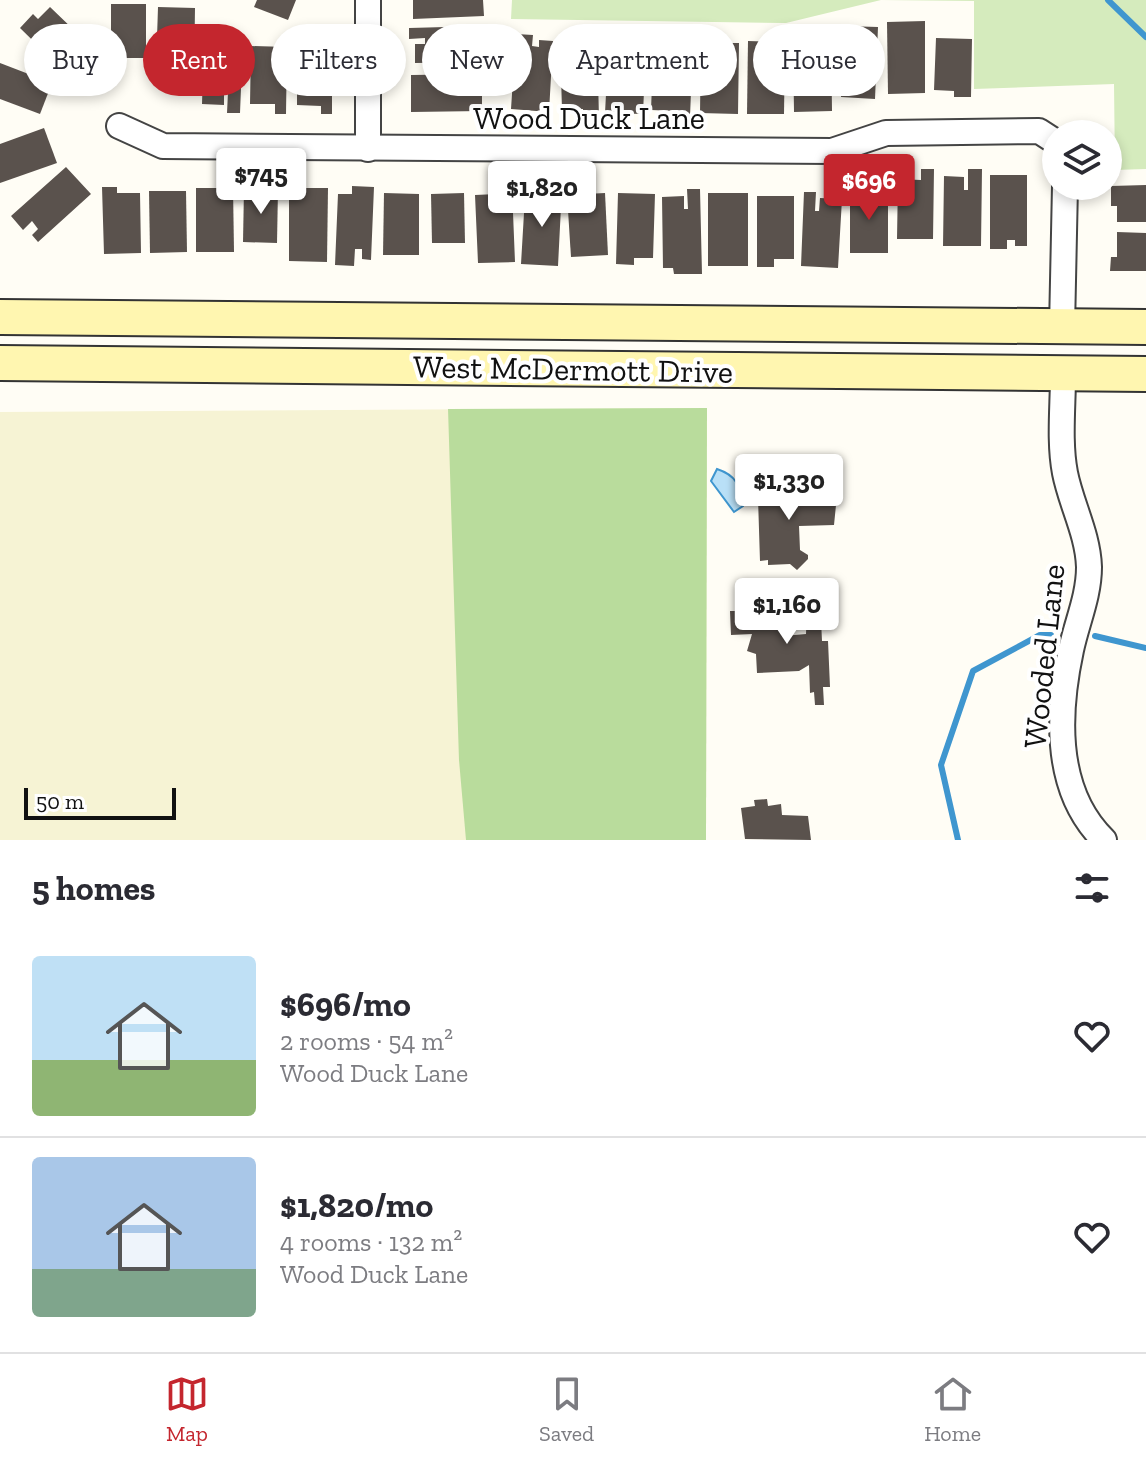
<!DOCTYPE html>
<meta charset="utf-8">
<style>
:root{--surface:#fff;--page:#f2f2f3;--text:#2b2b33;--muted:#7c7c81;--line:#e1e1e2;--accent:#c4262e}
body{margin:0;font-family:"Zilla Slab",serif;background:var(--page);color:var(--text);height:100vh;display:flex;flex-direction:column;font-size:30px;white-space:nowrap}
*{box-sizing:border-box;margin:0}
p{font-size:26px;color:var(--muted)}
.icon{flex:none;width:44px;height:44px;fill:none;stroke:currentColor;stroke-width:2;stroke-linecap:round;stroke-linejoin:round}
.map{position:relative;height:840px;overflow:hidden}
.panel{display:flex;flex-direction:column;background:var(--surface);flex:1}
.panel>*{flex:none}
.banner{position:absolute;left:24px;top:24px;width:1098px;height:72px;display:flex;gap:16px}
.controls{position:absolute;left:1042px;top:120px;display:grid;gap:16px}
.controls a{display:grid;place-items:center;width:80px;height:80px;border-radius:50%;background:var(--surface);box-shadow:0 4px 12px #0003;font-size:40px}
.scale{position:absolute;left:24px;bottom:20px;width:152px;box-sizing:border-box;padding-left:8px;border:4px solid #111;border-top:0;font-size:22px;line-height:28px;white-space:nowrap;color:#111;-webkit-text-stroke:6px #fff;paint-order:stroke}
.price{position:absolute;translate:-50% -68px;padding:0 18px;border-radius:8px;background:#fff;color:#222;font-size:26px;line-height:52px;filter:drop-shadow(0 2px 4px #0008)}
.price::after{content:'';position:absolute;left:50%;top:48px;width:24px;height:18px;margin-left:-12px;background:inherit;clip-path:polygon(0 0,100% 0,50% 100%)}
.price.active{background:var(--accent);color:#fff}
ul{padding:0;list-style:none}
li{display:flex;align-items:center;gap:24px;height:200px;padding:0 32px}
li+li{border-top:2px solid var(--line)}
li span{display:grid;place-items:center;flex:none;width:224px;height:160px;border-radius:8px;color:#555}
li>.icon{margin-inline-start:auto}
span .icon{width:96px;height:96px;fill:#fffc;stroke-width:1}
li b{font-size:34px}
h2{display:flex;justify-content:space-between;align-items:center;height:96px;padding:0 32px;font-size:34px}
.tag{padding:0 28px;border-radius:36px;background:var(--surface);box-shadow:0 4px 12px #0003;font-size:28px;line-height:72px}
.tag.active{background:var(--accent);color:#fff}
.tab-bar{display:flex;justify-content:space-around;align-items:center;height:112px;border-top:2px solid var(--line);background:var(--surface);font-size:22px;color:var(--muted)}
.tab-bar a{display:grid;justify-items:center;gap:4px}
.tab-bar .active{color:var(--accent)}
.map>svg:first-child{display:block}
.farmland{fill:#f6f3d4}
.green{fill:#d5ebbd}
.forest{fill:#b9dc9c}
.water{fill:#b9e0f7;stroke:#3f96cf;stroke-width:2}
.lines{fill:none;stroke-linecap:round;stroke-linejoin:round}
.stream{stroke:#3f96cf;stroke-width:6}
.building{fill:#5a524d}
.street-casing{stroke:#444;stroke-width:28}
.secondary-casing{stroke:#333;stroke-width:38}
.street{stroke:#fff;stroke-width:24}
.secondary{stroke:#fff6b0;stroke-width:34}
.labels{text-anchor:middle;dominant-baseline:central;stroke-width:8;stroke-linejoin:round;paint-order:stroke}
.street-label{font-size:32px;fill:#111;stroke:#fff}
</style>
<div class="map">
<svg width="1146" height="840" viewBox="0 0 1146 840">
<rect width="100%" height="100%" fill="#fffdf5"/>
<polygon class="farmland" points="707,408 706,840 0,840 0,412"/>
<polygon class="green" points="512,0 1146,0 1146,169 1115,170 1114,84 974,89 974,1 881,0 786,23 511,19"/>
<polygon class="forest" points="707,408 706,840 466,840 459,760 448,409"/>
<path class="water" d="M717,469C738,476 739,486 743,506L734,512L711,481Z"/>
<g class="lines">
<g class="stream">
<polyline points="1108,0 1146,37"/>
<polyline points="1095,636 1146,648"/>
<polyline points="958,840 941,765 973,671 1040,635 1051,635"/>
</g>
</g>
<g class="building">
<polygon points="257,0 296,0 288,20 254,7"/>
<polygon points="413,0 483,0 484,16 413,19"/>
<rect x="111" y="4" width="35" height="54"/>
<polygon points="50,7 102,57 91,69 83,63 70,77 20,28 33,14 38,19"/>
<polygon points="158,7 195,8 194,76 176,76 176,69 156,69"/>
<polygon points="925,21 925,93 888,94 887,22"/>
<polygon points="483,26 484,62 415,63 415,44 425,44 425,38 409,39 409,28"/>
<polygon points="844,26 878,27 875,99 841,97"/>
<polygon points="654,33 666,33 665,39 693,40 690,117 676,117 677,111 651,110"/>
<polygon points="516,34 533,35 532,46 539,47 539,40 553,41 549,112 511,109"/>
<polygon points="831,35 832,111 794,112 793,40 807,40 807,45 813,45 813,36"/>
<polygon points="204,36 243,38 240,113 227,113 228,92 224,92 224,105 202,104"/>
<polygon points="609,37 627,38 626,44 646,44 643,114 605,113"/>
<polygon points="936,38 972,39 971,97 954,97 954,91 934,90"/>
<polygon points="597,40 599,118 583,118 583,109 562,110 560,41"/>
<polygon points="701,41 719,41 719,48 727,48 727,43 739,43 738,114 700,113"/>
<polygon points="748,41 785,42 784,114 747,114"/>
<polygon points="297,45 332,45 332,114 321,114 321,106 297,105"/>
<polygon points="251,46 287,47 286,114 275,114 275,104 250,104"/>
<polygon points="0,63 52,83 40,114 0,99"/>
<polygon points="482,74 482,111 411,112 411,75"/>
<polygon points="44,128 57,163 0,183 0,144"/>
<polygon points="66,167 91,194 38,242 32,235 38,229 32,221 23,230 11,216"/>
<polygon points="921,169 934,169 933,239 897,239 898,179 921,180"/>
<polygon points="968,169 982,169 981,246 943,246 944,176 964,177 964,190 968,190"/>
<polygon points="990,175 1027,175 1027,246 1015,246 1015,240 1007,240 1007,249 990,249"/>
<polygon points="1146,185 1146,222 1117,222 1117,206 1111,206 1111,186"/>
<polygon points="352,186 374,187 371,260 362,259 362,249 355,249 354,266 335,265 338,194 352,194"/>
<polygon points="547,186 562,187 558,266 521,264 525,196 546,197"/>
<polygon points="102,187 117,187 117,193 140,193 141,253 104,254"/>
<polygon points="196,188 233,188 234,252 196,252"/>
<polygon points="289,188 328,188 327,262 289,261"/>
<polygon points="503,188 512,188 515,262 478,263 475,195 497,194 497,207 503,207"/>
<polygon points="244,189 278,189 277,243 243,242"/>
<polygon points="687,189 700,189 702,274 674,274 673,268 663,268 662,197 684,196 684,209 688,209"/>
<polygon points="149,191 186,191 187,252 150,253"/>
<rect x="850" y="191" width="38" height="62"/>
<polygon points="804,192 816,192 815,211 819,211 820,198 842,199 838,268 801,266"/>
<polygon points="384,193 419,194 419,255 383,255"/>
<polygon points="464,193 465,243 432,243 431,194"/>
<polygon points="605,193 608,255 571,257 567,195"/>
<polygon points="618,193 655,194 653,258 634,258 634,265 616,264"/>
<rect x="708" y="193" width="40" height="73"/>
<polygon points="757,196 794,196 794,259 774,259 774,267 757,267"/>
<polygon points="1117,232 1146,233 1146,271 1110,271 1111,257 1117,257"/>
<polygon points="773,479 798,480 799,501 834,499 836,505 834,525 799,526 800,550 808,555 808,559 797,570 790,564 768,565 768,560 760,561 758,498 768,498 768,485 773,485"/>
<polygon points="826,606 827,619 821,620 822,641 828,641 830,687 823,687 824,705 815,705 814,692 810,693 809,665 799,671 757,673 756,654 747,651 752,634 731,635 730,611 773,611 774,630 782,629 783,636 806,634 807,607"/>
<polygon points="767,799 768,806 781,804 782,815 808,816 811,840 745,839 741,808 755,806 754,800"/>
</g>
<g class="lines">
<defs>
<g id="street">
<polyline points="119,126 163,146 832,151 886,133 1039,131 1056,142"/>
<polyline points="368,149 368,0"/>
<polyline points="1062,328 1065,186"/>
<path d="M1063,375C1063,406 1059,442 1065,473C1071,504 1088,534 1089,567C1089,596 1077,622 1071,650C1057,715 1054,791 1104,840"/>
</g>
<g id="secondary">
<polyline points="0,317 1146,327"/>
<polyline points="0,363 1146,374"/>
</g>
</defs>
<use href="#street" class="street-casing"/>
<use href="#secondary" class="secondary-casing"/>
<use href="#street" class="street"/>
<use href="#secondary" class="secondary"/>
</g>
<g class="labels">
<g class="street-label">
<text x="589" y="118">Wood Duck Lane</text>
<text transform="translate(573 369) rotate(1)">West McDermott Drive</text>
<text transform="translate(1044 656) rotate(-84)">Wooded Lane</text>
</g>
</g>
</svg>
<div class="controls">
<a><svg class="icon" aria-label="layers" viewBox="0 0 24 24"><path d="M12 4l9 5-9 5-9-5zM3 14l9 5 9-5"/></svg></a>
</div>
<div class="scale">50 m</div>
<b class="price" style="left:261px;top:216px">$745</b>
<b class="price active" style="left:869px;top:222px">$696</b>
<b class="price" style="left:542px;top:229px">$1,820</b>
<b class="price" style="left:789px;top:522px">$1,330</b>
<b class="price" style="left:787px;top:646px">$1,160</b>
<div class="banner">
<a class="tag">Buy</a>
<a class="tag active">Rent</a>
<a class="tag">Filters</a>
<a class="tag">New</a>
<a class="tag">Apartment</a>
<a class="tag">House</a>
</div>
</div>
<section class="panel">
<h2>5 homes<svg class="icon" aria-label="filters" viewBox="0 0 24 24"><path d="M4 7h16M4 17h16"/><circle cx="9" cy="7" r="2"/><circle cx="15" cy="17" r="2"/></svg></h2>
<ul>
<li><span style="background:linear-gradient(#bfe0f5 65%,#8fb573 0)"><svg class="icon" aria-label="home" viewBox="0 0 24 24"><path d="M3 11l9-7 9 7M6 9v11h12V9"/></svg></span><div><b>$696/mo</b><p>2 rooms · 54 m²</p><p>Wood Duck Lane</p></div><svg class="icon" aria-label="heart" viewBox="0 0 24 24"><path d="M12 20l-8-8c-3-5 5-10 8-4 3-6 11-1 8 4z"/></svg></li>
<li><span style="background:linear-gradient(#a9c7e8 70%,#7fa58c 0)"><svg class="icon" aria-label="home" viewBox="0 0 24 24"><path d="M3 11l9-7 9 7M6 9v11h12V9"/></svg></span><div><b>$1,820/mo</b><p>4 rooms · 132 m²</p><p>Wood Duck Lane</p></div><svg class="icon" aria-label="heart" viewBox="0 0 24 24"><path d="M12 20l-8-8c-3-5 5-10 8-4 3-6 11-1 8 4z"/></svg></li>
</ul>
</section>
<nav class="tab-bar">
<a class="active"><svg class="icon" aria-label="map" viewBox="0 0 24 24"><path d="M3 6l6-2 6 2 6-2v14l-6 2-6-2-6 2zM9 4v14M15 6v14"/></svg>Map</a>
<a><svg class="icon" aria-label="saved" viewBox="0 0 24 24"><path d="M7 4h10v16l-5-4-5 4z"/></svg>Saved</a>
<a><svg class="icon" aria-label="home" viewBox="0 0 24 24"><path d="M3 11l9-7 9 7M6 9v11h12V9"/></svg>Home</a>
</nav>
